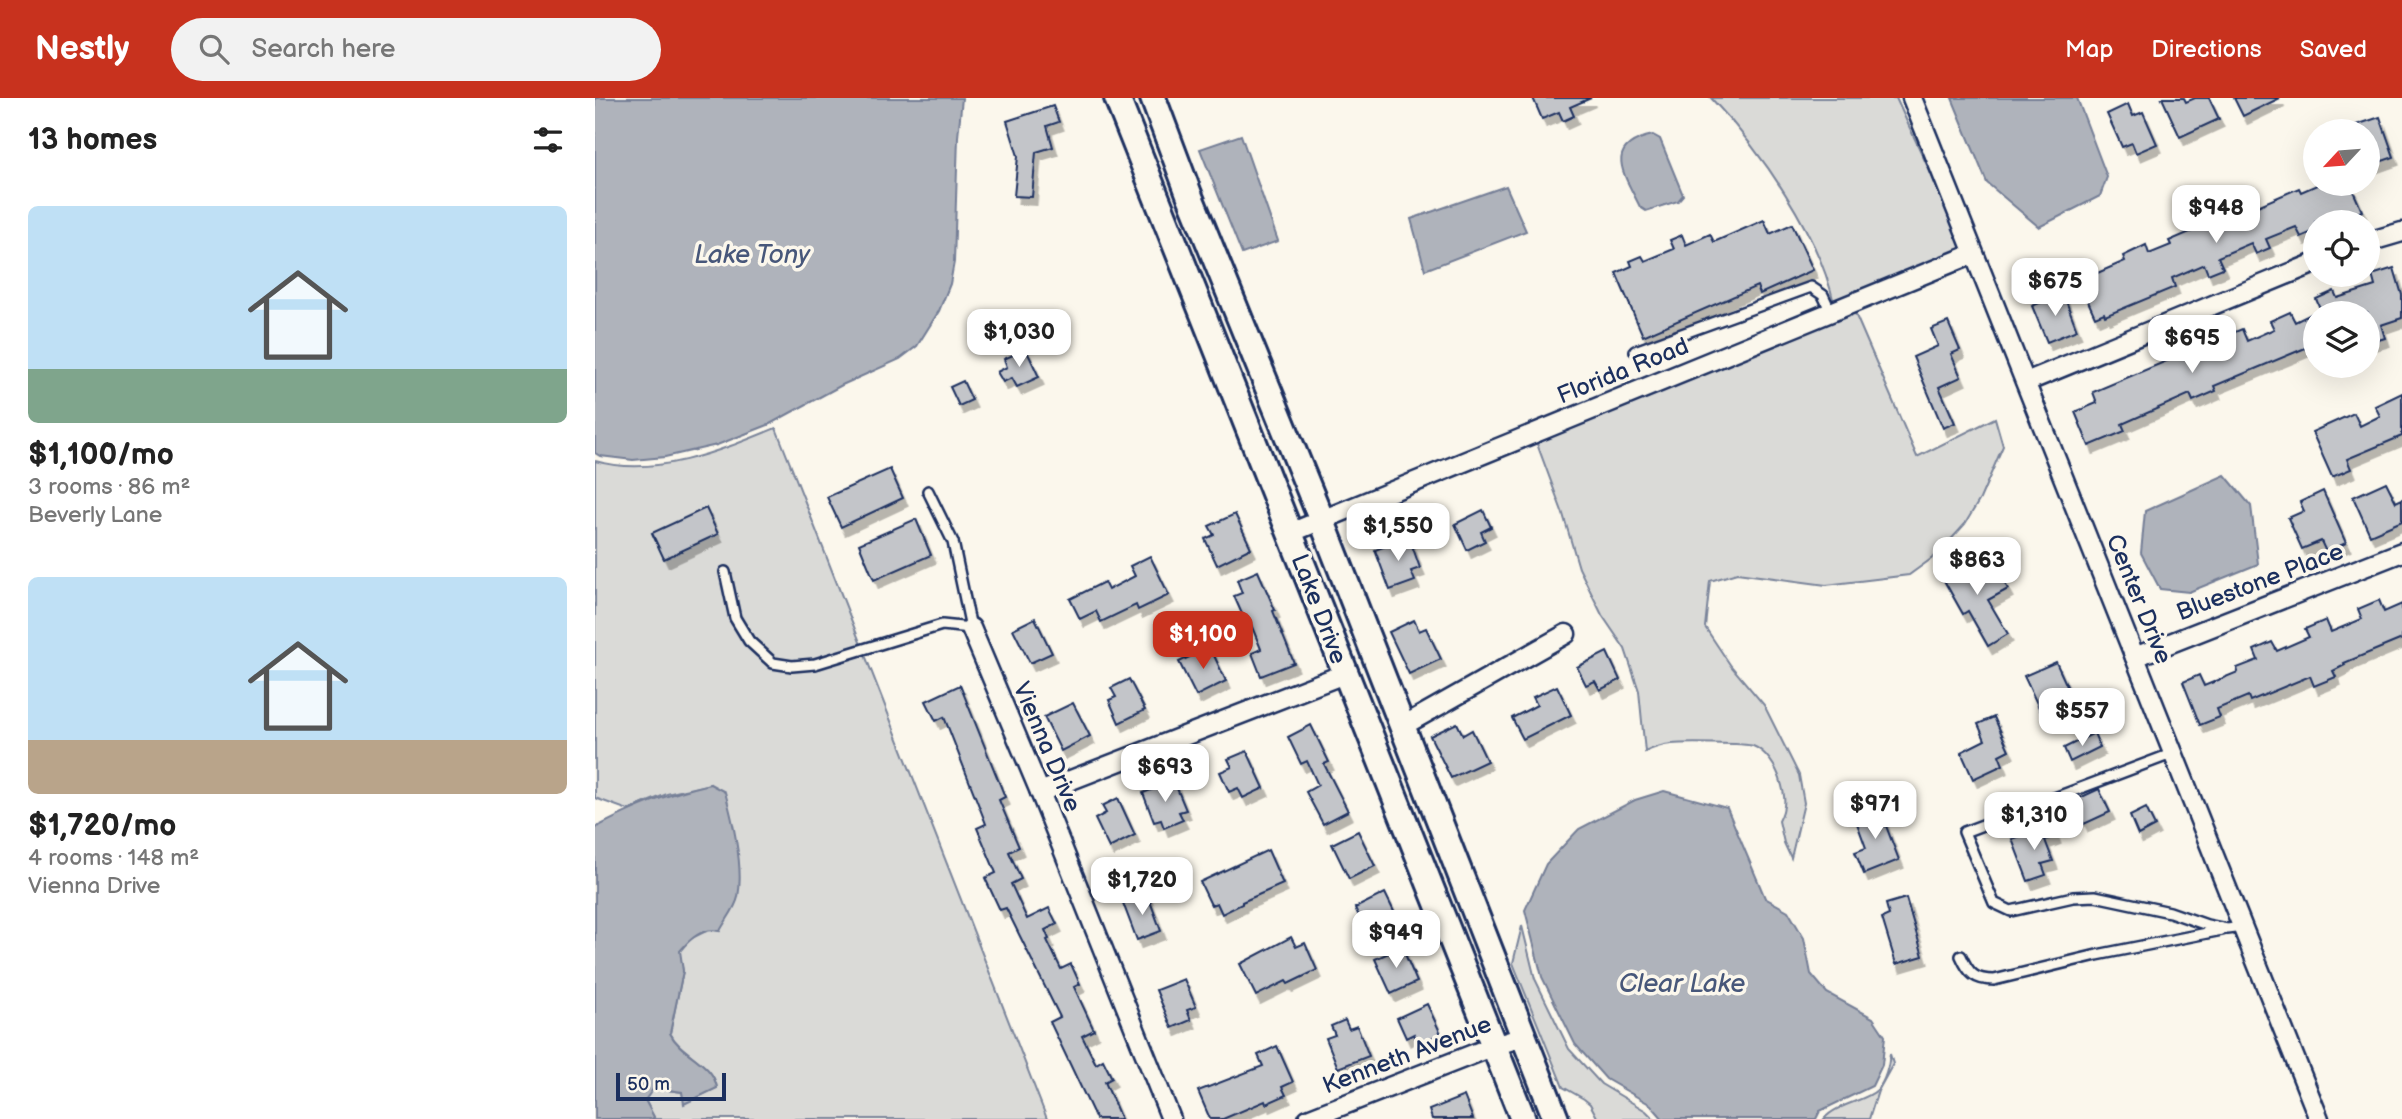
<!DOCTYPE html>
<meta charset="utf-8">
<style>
:root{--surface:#fff;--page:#f2f2f2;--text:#222;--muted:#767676;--accent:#c8321e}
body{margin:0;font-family:"Balsamiq Sans",sans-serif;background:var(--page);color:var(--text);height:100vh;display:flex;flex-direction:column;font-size:26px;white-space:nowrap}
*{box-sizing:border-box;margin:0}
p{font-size:23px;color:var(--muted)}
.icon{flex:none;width:38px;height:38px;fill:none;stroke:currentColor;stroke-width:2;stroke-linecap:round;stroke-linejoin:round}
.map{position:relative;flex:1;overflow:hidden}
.details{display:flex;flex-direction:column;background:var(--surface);width:595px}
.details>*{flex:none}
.needle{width:46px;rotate:244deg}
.fabs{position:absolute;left:1708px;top:21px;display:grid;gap:14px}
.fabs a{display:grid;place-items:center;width:77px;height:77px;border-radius:50%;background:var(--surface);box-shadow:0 7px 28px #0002;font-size:35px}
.scale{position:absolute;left:21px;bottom:18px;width:110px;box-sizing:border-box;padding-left:7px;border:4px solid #1b2f5e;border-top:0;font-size:19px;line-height:24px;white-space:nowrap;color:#1b2f5e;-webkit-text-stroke:5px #fbf7ec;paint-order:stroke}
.price{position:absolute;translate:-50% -60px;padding:0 16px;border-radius:14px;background:#fff;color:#222;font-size:23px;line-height:46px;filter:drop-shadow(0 2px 4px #0008)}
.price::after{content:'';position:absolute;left:50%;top:42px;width:21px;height:16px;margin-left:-10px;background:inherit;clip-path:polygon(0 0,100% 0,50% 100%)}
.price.on{background:var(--accent);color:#fff}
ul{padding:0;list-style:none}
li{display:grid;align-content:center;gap:14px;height:371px;padding:0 28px}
li span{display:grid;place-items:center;height:217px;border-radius:10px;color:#555}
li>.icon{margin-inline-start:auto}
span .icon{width:126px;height:126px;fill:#fffc;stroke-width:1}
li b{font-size:30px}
h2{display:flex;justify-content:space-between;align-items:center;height:84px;padding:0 28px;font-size:30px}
header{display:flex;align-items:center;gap:42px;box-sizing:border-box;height:98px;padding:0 35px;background:var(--accent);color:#fff}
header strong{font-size:33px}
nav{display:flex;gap:38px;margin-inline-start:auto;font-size:24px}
.search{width:490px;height:63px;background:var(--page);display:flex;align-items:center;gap:18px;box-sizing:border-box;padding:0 24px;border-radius:38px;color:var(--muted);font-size:26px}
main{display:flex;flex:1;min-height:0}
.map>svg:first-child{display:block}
.green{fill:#dadad7;stroke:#7a849a;stroke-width:2}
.water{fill:#afb3bb;stroke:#747e96;stroke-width:2}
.building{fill:#c3c5c9;stroke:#1b2f5e;stroke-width:2;filter:url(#shadow)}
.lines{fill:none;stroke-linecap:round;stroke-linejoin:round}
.service-casing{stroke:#1b2f5e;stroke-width:14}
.minor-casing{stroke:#1b2f5e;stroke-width:23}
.secondary-casing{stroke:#1b2f5e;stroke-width:30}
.service{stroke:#fbf7ec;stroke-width:9}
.minor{stroke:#fbf7ec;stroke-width:18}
.secondary{stroke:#fbf7ec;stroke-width:24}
.labels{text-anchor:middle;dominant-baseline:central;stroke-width:7;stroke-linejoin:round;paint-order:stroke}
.street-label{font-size:24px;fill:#1b2f5e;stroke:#fbf7ec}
.water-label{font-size:26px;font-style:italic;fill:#47577a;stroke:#fbf7ec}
</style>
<header>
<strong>Nestly</strong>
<div class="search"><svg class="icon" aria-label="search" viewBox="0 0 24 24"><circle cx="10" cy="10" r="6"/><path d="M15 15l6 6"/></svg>Search here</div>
<nav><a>Map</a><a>Directions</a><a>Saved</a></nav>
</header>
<main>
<section class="details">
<h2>13 homes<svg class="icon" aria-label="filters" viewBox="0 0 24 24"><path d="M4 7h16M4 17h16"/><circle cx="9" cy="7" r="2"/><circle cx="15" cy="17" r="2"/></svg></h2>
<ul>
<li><span style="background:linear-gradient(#bfe0f5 75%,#7fa58c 0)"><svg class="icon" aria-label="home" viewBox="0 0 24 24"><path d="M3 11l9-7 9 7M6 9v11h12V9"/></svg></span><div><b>$1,100/mo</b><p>3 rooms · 86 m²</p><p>Beverly Lane</p></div></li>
<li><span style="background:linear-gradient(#bfe0f5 75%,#b9a48a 0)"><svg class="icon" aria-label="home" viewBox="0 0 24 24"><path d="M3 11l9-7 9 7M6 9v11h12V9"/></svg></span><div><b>$1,720/mo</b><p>4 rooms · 148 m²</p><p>Vienna Drive</p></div></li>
</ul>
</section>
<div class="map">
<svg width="1807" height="1021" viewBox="0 0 1807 1021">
<defs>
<filter id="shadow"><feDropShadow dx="4.5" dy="8" stdDeviation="0" flood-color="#0004"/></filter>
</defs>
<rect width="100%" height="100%" fill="#fbf7ec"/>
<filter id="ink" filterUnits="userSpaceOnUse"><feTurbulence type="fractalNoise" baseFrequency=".0143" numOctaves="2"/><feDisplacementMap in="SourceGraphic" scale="14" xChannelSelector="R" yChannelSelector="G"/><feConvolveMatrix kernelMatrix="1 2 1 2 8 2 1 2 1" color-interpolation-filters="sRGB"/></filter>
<g filter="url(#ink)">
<g class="green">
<path d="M1116,0H1301L1349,104L1368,152L1239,205C1223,134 1165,52 1116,0Z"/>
<path d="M1259,213L1322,359L1400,320L1408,348L1385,401L1370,426L1343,456L1314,477L1231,487L1142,475L1115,483L1110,529L1136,568L1169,607L1204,677L1209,705L1196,760L1189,745L1184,723C1192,708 1190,697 1185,681C1181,669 1171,653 1158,648C1151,645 1086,645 1076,646C1067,647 1058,650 1050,654L1044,593L1030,551L1007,517L984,470L968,416L941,343Z"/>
<path d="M181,330L452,1021H57L59,1019L50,1002L58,990L87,994L90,1005L122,990C118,964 86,957 75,935L88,873L84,853L95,841L115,831L124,833L115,686L72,696L33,712L0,700V363C61,380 125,353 181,330Z"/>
<polygon points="927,828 940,881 974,951 1006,986 1051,1013 1059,1021 1003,1021 995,1006 989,1001 968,989 918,865"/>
<path d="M1295,956L1298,966L1283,993L1274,1021H1229C1241,1006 1271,1003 1282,992C1290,984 1294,967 1295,956Z"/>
</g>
<g class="water">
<polygon points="0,0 367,0 363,39 359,164 355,186 344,213 322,248 305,261 247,287 173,327 122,347 70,359 38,362 5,358 0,355"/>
<polygon points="1357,0 1482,0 1512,79 1505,98 1444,129 1392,85"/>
<polygon points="646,37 683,143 647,156 605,51"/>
<path d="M1058,37L1065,41L1088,97L1083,103L1051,113L1045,109C1029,76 1007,48 1058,37Z"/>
<polygon points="911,88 931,133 830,172 816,121"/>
<polygon points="1630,377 1656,408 1663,466 1594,494 1565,491 1546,455 1550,413"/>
<path d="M115,686L130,694C138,723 149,769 143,799C141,810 130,823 125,833C107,829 95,841 85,853L88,873L75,935C85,957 118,964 122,990L89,1006L87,994L59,990L50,1002L59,1019L57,1021H0V730C39,709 72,696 115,686Z"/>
<polygon points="1069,693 1132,710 1170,800 1193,813 1209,840 1216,876 1232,895 1278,920 1290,938 1287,967 1277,988 1225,1013 1221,1021 1068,1021 1056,1007 1011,981 980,946 947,879 930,812 951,766 984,731 1040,702"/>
</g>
<g class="building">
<polygon points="938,0 996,0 975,9 979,18 968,23 964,14 947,21"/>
<polygon points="1567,0 1589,0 1591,4 1600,0 1614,0 1624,21 1585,39"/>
<polygon points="1639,0 1685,0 1648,18"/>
<polygon points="1533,6 1538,18 1548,14 1562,46 1541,55 1537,45 1527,49 1512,16"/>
<polygon points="458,8 464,24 452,28 458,49 441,54 437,99 419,98 423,58 412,23"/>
<polygon points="1785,19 1799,59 1773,68 1773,33 1750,33 1749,31"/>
<polygon points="1724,86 1755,86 1767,113 1741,124 1720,124 1720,133 1706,139 1701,129 1671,141 1675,150 1661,156 1656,145 1623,159 1628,170 1613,176 1609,166 1577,180 1580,189 1510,218 1509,215 1500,219 1484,183 1530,163 1528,158 1551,147 1554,156 1576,147 1574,143 1657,107 1658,110 1704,90 1706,94"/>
<polygon points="1169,122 1175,136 1197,126 1218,172 1165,196 1162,188 1048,238 1021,175 1037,168 1035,163 1047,158 1050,163 1079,151 1075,142 1087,137 1091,147 1115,136 1119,144"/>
<polygon points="1799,170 1807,197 1807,220 1786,227 1790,240 1777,244 1773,231 1773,215 1727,215 1721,201 1739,193 1742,200 1780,188 1777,177"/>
<polygon points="1468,195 1482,232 1452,244 1437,208"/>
<polygon points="1695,214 1700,224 1720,214 1720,246 1619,288 1621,293 1598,303 1595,296 1527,326 1530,333 1494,348 1480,314 1502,305 1498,294 1647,231 1652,243 1679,231 1675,223"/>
<polygon points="1353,224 1365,252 1356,256 1366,279 1344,289 1360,325 1348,330 1318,259 1343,248 1336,231"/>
<polygon points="431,251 444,279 422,289 417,280 408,284 402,274 412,269 409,261"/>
<polygon points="368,283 377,302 364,308 355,289"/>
<polygon points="1807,295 1807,338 1752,361 1756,371 1737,379 1717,334 1759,315 1765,328 1785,318 1780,308"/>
<polygon points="295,371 308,400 246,429 232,399"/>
<polygon points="1791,384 1801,404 1807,401 1807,423 1775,437 1758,399"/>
<polygon points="1728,393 1751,445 1731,454 1726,443 1707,451 1693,420 1709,413 1705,404"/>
<polygon points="111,410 123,436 69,461 57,435"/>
<polygon points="888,412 896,429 886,434 890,443 872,452 860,426"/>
<polygon points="640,416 656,450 622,467 610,441 619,437 614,428"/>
<polygon points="321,421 336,457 279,482 264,446"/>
<polygon points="814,439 825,470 816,473 820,483 795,492 780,452"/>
<polygon points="555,458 574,497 543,512 541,507 506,524 501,513 485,521 475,501 509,484 513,492 540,478 535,468"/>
<polygon points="1379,458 1391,480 1403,473 1413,491 1393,502 1413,536 1393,548 1373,513 1368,516 1346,477"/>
<polygon points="663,473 680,512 678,513 699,565 666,578 657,555 666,551 655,524 651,525 639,498 647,495 642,482"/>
<polygon points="1784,502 1789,514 1807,506 1807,541 1749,565 1750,567 1738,573 1741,579 1719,588 1715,578 1655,603 1653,598 1622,611 1625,619 1605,627 1588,584 1604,577 1609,588 1643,574 1642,570 1663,562 1659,552 1677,544 1682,553 1714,539 1710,531 1731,522 1736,534 1767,521 1763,511"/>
<polygon points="440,520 457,555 435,565 418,531"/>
<polygon points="819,522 824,533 831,530 846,561 814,576 794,534"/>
<polygon points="615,549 631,583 601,598 584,564"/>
<polygon points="1012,554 1025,582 1005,592 1000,583 991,587 982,569"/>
<polygon points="1461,564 1476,597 1445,612 1429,578"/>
<polygon points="534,581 550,612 524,625 514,602 521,599 516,590"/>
<polygon points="365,587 410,699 404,702 424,749 414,754 426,781 416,786 432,821 454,810 462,826 450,832 454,841 452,842 466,871 476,866 485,886 479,889 499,932 487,938 501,966 508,962 517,980 510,984 526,1021 501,1021 455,924 465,919 411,810 405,812 390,780 401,775 382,730 391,726 349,619 341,623 331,603"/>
<polygon points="962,588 976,617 928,641 917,620 942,607 938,599"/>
<polygon points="478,605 495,638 466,653 449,619"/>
<polygon points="1399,619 1414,652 1404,657 1408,667 1378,681 1366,654 1390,642 1383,626"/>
<polygon points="862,625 868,637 877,632 892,663 856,680 835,638"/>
<polygon points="716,627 734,664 729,666 753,713 728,726 711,694 723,687 712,663 706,666 693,639"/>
<polygon points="1499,635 1505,649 1475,664 1469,650"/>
<polygon points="652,653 669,690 648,700 643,690 634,694 625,674 637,669 633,661"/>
<polygon points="579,683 591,712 584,714 588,722 569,730 566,722 559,724 548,695"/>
<polygon points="1504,691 1515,714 1489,726 1478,703"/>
<polygon points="523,700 540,737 514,750 500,721 511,715 507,708"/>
<polygon points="1283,707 1304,762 1269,776 1260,754 1271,750 1259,717"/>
<polygon points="1551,710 1560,728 1543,737 1535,718"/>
<polygon points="1457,727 1461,738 1450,742 1458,763 1447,766 1451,777 1433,783 1417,741"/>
<polygon points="763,733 780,768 754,781 737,746"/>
<polygon points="673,752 688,786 647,804 647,806 627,816 622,805 616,807 605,784"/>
<polygon points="552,795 566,833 542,842 528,805"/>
<polygon points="790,795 804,824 774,839 760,810"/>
<polygon points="1311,800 1328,858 1301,866 1287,820 1294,817 1291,806"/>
<polygon points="696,839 701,849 710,845 722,872 693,886 691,883 661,898 645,866"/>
<polygon points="807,849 822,884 796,896 780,861"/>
<polygon points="589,881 601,909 592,912 596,922 577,930 561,892"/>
<polygon points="832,906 846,936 823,946 819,936 811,940 802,920"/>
<polygon points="750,922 754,931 762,928 774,958 743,970 731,940 740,937 736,928"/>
<polygon points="682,948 698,984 687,989 691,997 671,1006 670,1003 628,1021 615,1021 603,993 668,968 663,957"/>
<polygon points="869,998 878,1021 837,1021 834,1012"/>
</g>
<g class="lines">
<defs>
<g id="service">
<polyline points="1040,253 1216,189 1228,197 1236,214"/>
<polyline points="130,474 140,520 154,543 178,565 197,568 220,566 347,527 376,530 358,444 333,393"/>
<polyline points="1579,655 1369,734 1399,805 1416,813 1478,799 1500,798 1575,814 1612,827 1632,831 1648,829"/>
<path d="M1366,858C1374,876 1380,882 1399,882L1502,857L1627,832"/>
</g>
<g id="minor">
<polyline points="1317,0 1724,1021"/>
<polyline points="1773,144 1807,134"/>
<polyline points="1431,284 1720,165"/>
<polyline points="695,435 1378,156"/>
<polyline points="376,530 445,694 576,1021"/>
<polyline points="1540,559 1807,454"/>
<polyline points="806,629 971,536"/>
<polyline points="445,694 749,576"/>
<polyline points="713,1021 899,948 928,939"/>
</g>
<g id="secondary">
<polyline points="522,0 928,1021"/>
<polyline points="558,0 594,96 727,423 961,1021"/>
</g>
</defs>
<use href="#service" class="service-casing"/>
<use href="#minor" class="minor-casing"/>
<use href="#secondary" class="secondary-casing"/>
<use href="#service" class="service"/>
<use href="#minor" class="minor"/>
<use href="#secondary" class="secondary"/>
</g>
</g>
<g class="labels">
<g class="street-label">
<text transform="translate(1028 273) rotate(-22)">Florida Road</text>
<text transform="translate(1665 484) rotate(-21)">Bluestone Place</text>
<text transform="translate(1544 501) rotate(68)">Center Drive</text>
<text transform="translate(724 511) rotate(69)">Lake Drive</text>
<text transform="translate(452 649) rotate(67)">Vienna Drive</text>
<text transform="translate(812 957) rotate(-21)">Kenneth Avenue</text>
</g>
<g class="water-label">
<text x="157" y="157">Lake Tony</text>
<text x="1087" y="886">Clear Lake</text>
</g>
</g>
</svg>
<div class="fabs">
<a><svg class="needle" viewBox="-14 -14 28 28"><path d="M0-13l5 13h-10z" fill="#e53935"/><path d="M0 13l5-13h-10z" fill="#767676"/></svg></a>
<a><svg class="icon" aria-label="locate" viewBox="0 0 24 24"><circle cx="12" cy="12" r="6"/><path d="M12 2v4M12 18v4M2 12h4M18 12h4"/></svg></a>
<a><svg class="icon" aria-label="layers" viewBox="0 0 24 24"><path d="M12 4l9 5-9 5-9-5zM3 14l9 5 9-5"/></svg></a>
</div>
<div class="scale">50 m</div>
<b class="price" style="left:1621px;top:147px">$948</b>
<b class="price" style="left:1460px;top:220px">$675</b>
<b class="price" style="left:424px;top:271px">$1,030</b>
<b class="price" style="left:1597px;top:277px">$695</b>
<b class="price" style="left:803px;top:465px">$1,550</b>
<b class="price" style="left:1382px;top:499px">$863</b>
<b class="price on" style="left:608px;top:573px">$1,100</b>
<b class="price" style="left:1487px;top:650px">$557</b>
<b class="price" style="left:570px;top:706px">$693</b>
<b class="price" style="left:1280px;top:743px">$971</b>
<b class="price" style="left:1439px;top:754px">$1,310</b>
<b class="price" style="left:547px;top:819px">$1,720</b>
<b class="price" style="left:801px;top:872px">$949</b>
</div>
</main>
